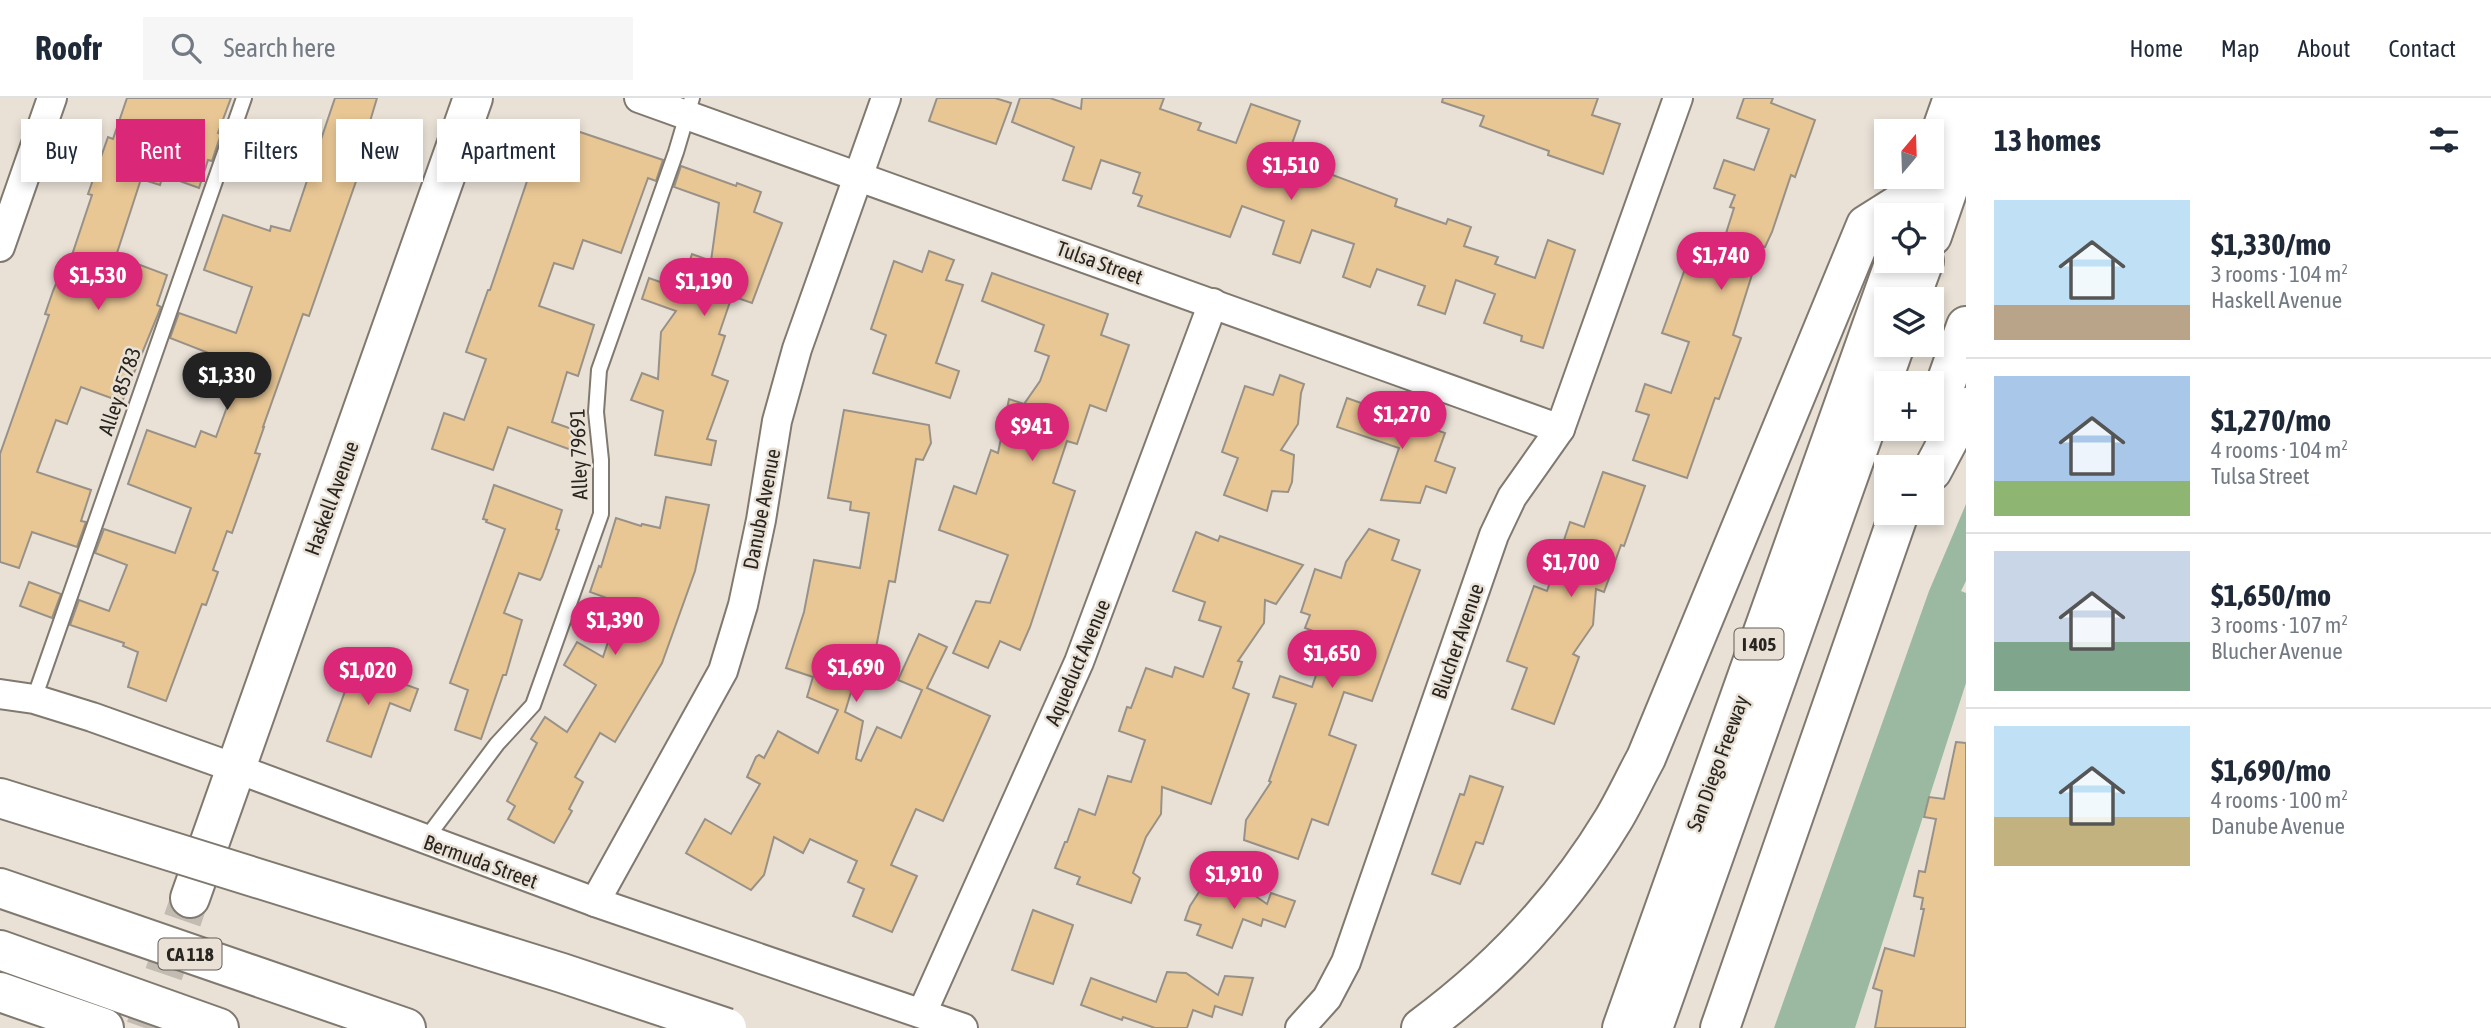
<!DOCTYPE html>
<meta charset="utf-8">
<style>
:root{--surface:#fff;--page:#f6f6f7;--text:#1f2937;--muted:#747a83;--line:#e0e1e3;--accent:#db2777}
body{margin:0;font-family:"Asap Condensed",sans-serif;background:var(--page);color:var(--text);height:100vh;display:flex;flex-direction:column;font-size:26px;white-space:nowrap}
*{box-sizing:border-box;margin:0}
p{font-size:23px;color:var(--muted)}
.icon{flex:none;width:38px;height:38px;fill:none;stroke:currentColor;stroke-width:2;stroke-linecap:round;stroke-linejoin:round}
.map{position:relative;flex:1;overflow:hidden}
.panel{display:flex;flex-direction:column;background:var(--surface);width:525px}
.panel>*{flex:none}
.guide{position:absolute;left:21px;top:21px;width:665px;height:63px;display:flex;gap:14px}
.needle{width:46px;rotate:19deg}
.fabs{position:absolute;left:1874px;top:21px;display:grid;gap:14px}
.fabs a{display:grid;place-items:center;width:70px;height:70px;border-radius:0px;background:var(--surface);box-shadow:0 4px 10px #0003;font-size:35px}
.price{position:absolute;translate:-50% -60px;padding:0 16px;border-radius:24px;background:var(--accent);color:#fff;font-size:23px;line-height:46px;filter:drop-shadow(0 2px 4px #0008)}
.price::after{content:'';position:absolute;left:50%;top:42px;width:21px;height:16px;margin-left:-10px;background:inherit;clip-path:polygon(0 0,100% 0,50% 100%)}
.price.current{background:#222;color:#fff}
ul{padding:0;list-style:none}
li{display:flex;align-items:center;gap:21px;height:175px;padding:0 28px}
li+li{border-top:2px solid var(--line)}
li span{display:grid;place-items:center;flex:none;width:196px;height:140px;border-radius:0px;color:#555}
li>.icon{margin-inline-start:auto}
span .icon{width:84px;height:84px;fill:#fffc;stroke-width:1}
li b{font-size:30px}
h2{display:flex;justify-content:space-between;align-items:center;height:84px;padding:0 28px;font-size:30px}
.pill{padding:0 24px;border-radius:0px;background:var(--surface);box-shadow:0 4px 10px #0003;font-size:24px;line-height:63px}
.pill.current{background:var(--accent);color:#fff}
header{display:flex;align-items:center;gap:42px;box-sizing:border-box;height:98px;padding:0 35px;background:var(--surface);border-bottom:2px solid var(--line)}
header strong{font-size:33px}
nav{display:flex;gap:38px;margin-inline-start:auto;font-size:24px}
.search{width:490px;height:63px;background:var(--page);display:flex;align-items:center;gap:18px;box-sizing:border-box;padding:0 24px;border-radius:0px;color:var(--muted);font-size:26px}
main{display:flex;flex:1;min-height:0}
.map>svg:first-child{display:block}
.green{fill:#9bb9a1}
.building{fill:#e9c795;stroke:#989187;stroke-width:2}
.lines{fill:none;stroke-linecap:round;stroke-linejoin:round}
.secondary-tunnel{stroke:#c2bbb2;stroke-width:38;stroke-dasharray:38 19;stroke-linecap:butt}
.service-casing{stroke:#80796f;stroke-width:18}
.minor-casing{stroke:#80796f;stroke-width:32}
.secondary-casing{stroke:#80796f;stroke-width:42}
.motorway-casing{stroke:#80796f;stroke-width:42}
.service{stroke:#fff;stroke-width:14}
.minor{stroke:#fff;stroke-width:28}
.secondary{stroke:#fff;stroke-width:38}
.motorway{stroke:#fff;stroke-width:38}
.motorway-bridge-casing{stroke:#80796f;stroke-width:42;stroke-linecap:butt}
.motorway-bridge{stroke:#fff;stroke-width:38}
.labels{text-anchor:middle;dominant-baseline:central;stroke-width:5;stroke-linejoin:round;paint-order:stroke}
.shield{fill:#e9e1d6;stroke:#625d57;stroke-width:2}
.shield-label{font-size:19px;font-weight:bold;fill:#282521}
.street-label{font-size:21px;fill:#282521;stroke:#e9e1d6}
</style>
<header>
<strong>Roofr</strong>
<div class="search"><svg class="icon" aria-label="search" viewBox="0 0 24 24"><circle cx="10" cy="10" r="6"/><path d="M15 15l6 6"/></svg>Search here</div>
<nav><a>Home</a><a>Map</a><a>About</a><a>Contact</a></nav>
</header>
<main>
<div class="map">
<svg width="1966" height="930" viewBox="0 0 1966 930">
<rect width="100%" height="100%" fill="#e9e1d6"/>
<polygon class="green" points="1966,406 1966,483 1961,493 1966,495 1966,585 1855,930 1774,930 1929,493"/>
<g class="building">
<polygon points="127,0 231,0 218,35 221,36 212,63 208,62 199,90 163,77 160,87 141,81 116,158 167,177 157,207 161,209 122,304 81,289 67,326 56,322 37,374 91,392 81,423 86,424 77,449 32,434 19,470 0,464 0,356 49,217 45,216 53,193 60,176 65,178 92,97 88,96 108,39 113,41"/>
<polygon points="335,0 377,0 357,67 361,69 309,218 303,216 263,329 264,329 255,355 260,356 232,435 227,433 213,472 218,474 206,507 202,506 166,603 128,589 138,554 123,548 124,545 70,527 79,502 109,513 127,467 95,455 104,431 175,455 191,410 128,386 147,332 195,349 201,333 216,339 242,268 170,240 179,215 236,235 252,189 204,172 223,117 270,133 271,128 290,133"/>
<polygon points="937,0 995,0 1011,5 996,46 929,23"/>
<polygon points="1020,0 1050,0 1081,11 1082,0 1164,0 1160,11 1201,25 1198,32 1236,45 1251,6 1300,23 1287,60 1397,101 1395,108 1446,126 1448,121 1471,129 1464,148 1498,159 1495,166 1535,180 1548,142 1575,152 1543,250 1521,243 1522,238 1484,225 1495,196 1456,182 1445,216 1418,207 1425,188 1377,171 1370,189 1343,179 1354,146 1312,132 1300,165 1273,156 1284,123 1242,108 1230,139 1138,108 1142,98 1133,95 1140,75 1101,62 1091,91 1063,82 1074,49 1012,24"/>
<polygon points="1443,0 1598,0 1592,17 1620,26 1603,76 1548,57 1549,53 1480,28 1484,18 1442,4"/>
<polygon points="1744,0 1773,0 1771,5 1815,22 1795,79 1791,77 1772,134 1765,149 1761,148 1733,237 1741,240 1719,301 1715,300 1687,380 1633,362 1649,317 1636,313 1645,286 1671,295 1689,244 1662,235 1686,168 1708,176 1711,165 1716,167 1734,110 1730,109 1735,97 1714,90 1724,62 1754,72 1769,31 1737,20"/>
<polygon points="577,33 663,62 656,83 648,80 621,155 583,142 573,171 554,165 539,208 594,227 578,278 567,274 552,324 581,334 574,353 508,329 493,372 432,351 444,315 464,322 486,261 466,254 488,192 490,192 542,39 571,49"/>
<polygon points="239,42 275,55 265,80 230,69"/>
<polygon points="681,68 736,88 737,85 761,94 754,114 782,125 752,205 732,198 719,236 725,238 712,277 728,283 707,341 716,343 711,367 655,357 663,313 631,302 642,275 658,281 661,234 676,213 642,201 649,180 680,191 692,156 711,163 719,105 674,89"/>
<polygon points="929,153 954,162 946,182 963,187 936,265 959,273 950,300 873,275 886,237 871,231 894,163 922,174"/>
<polygon points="992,175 1108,216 1101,237 1129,247 1106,313 1090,307 1077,346 1067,343 1053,385 1075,393 1030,529 1020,552 1000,543 988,570 953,555 976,503 990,505 1008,457 939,432 954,388 976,396 991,352 998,355 1009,301 1024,306 1040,283 1049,258 1035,253 1044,227 982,203"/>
<polygon points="1280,277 1304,286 1301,295 1298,326 1281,352 1294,357 1292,384 1288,394 1272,393 1267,413 1224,397 1238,360 1222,354 1245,288 1273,297"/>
<polygon points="1347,300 1445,335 1435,363 1455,370 1446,395 1426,388 1420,405 1381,402 1399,350 1337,329"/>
<polygon points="844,312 929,327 931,345 923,362 916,361 895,484 889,483 873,565 862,558 845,614 863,623 856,661 861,663 877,629 901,640 922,592 898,582 919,536 947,549 927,590 990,618 943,723 916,711 891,767 917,778 892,834 853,818 864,791 848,784 857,763 810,741 803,755 774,739 764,777 751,792 686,755 705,721 731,736 760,686 747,679 756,659 759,657 764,660 778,633 818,655 838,612 807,599 813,579 786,570 804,514 814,462 860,470 869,415 850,412 851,404 828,400"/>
<polygon points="1603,374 1645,388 1624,448 1621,447 1604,494 1596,491 1593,527 1573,556 1579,559 1554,626 1512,611 1527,570 1507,563 1534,488 1547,493 1570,424 1584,429"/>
<polygon points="494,387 562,412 556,431 559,432 542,479 540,482 519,475 504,515 522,522 506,577 503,577 481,641 455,632 468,592 450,585 505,431 486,424 487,422 483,421"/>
<polygon points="666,399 709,407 695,473 662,565 615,644 600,635 575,679 583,684 569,711 572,713 554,745 508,721 515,708 507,703 537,645 531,641 545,619 567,634 596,587 564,567 577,544 603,559 621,505 590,494 599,468 601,469 616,420 641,428 642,426 660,430"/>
<polygon points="1369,431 1399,442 1392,462 1420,472 1372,603 1344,594 1329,637 1356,647 1328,727 1312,721 1298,761 1244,742 1246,722 1271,684 1269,683 1296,606 1273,599 1280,578 1312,589 1329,539 1305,530 1310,517 1301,514 1315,471 1341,480 1346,464"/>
<polygon points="1196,434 1218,443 1220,438 1303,467 1276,506 1265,502 1264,525 1238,563 1242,564 1233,590 1249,596 1211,706 1162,689 1161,716 1146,739 1133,775 1140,780 1131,805 1077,786 1080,779 1055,770 1065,744 1067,744 1079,711 1095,717 1108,678 1131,684 1145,642 1119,633 1127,609 1131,610 1146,570 1172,579 1175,569 1203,579 1221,529 1199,522 1205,504 1173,493"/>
<polygon points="29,484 61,496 52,520 20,508"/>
<polygon points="356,563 400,578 398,584 418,591 410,613 390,605 371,659 327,643"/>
<polygon points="1956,644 1966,645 1966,930 1875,930 1882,893 1873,890 1885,850 1914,858 1924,811 1921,811 1923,800 1914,798 1919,773 1925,774 1936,721 1924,719 1929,699 1944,701"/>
<polygon points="1470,678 1503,689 1483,746 1476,744 1460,786 1432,776 1460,696 1464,697"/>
<polygon points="1216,783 1235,784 1267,806 1271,795 1295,803 1285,829 1263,821 1261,828 1243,821 1232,850 1197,837 1201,827 1185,822 1190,808 1201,791 1211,795"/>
<polygon points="1033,812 1073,827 1053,886 1012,872"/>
<polygon points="1167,874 1186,875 1218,897 1225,878 1253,880 1242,917 1215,908 1212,919 1193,912 1187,930 1155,930 1123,919 1122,922 1081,907 1091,880 1156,904"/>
</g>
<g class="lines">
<polyline class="secondary-tunnel" points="145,930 190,800"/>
<defs>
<g id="service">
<polyline points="34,601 244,0"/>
<polyline points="425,742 497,646 533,607 601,416 601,362 596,314 599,272 676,54 692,0"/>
</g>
<g id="minor">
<polyline points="639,0 1560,331"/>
<polyline points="0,149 52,0"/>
<polyline points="0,596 34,601 92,619 235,670 595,804 963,930"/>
<polyline points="595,804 723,573 743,507 761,422 777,323 797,251 886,0"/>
<polyline points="922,915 1079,564 1213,205"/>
<polyline points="1300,930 1327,900 1346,864 1494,437 1512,399 1560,331 1678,0"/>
</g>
<polyline id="secondary" points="190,800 473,0"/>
<g id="motorway">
<polyline points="1932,59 1953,0"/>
<polyline points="1932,138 1966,39"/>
<polyline points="1910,201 1924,163"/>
<polyline points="1932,324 1966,228"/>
<polyline points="1932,373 1966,309"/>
<polyline points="0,700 93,729"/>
<polyline points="0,790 406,930"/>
<polyline points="0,852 219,930"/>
<polyline points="0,894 104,930"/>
<path d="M1421,930C1497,874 1564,803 1613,722C1625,702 1635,680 1646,660L1866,127L1920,93"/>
<polyline points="1622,930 1895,163"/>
<polyline points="1653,930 1895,247"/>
<polyline points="1720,930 1899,415"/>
</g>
</defs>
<use href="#service" class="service-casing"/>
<use href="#minor" class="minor-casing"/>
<use href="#secondary" class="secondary-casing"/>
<use href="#motorway" class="motorway-casing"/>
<use href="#service" class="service"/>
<use href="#minor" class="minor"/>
<use href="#secondary" class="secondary"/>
<use href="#motorway" class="motorway"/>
<defs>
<polyline id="motorway-bridge" points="93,729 562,875 727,930"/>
</defs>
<use href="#motorway-bridge" class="motorway-bridge-casing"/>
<use href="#motorway-bridge" class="motorway-bridge"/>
</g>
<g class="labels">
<g class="shield">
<rect x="1734.5" y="530.5" width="49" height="31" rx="5"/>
<rect x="158.5" y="840.5" width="63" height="31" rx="5"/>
</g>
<g class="shield-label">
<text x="1759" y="546">I 405</text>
<text x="190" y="856">CA 118</text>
</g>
<g class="street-label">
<text transform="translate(1100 164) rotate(20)">Tulsa Street</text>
<text transform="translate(119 293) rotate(-71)">Alley 85783</text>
<text transform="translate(578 356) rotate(-92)">Alley 79691</text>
<text transform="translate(331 400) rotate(-70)">Haskell Avenue</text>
<text transform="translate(761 411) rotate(-79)">Danube Avenue</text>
<text transform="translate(1457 543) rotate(-71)">Blucher Avenue</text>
<text transform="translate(1077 564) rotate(-67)">Aqueduct Avenue</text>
<text transform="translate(1717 665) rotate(-70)">San Diego Freeway</text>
<text transform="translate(481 763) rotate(20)">Bermuda Street</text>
</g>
</g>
</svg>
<div class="fabs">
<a><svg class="needle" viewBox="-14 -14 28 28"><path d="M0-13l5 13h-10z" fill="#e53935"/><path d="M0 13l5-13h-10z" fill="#747a83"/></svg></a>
<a><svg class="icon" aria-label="locate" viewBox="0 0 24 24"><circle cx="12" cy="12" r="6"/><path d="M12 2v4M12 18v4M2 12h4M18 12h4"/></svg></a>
<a><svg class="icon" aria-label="layers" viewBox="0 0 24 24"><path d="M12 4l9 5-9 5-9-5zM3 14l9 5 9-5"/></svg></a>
<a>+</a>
<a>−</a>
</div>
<b class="price" style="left:1291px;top:104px">$1,510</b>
<b class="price" style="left:1721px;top:194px">$1,740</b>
<b class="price" style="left:98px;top:214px">$1,530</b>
<b class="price" style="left:704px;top:220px">$1,190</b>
<b class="price current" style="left:227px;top:314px">$1,330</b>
<b class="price" style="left:1402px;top:353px">$1,270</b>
<b class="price" style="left:1032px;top:365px">$941</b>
<b class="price" style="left:1571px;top:501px">$1,700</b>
<b class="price" style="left:615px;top:559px">$1,390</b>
<b class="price" style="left:1332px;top:592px">$1,650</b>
<b class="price" style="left:856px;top:606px">$1,690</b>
<b class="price" style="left:368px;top:609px">$1,020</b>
<b class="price" style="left:1234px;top:813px">$1,910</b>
<div class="guide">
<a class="pill">Buy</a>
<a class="pill current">Rent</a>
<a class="pill">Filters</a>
<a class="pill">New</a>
<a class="pill">Apartment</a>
</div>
</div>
<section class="panel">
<h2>13 homes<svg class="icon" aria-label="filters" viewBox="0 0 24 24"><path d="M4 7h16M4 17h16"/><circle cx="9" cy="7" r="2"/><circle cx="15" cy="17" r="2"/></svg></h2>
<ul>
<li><span style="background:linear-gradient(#bfe0f5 75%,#b9a48a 0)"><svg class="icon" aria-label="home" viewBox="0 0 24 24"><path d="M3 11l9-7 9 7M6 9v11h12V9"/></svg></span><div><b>$1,330/mo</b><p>3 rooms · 104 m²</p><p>Haskell Avenue</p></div></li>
<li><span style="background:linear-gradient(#a9c7e8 75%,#8fb573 0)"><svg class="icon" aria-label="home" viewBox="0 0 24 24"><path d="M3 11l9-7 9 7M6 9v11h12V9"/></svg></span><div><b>$1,270/mo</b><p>4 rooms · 104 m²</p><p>Tulsa Street</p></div></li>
<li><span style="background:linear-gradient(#c9d6e8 65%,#7fa58c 0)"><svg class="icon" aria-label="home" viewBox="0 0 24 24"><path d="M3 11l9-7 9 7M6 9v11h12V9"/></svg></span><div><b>$1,650/mo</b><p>3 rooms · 107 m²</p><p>Blucher Avenue</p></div></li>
<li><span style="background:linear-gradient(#bfe0f5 65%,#c2b280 0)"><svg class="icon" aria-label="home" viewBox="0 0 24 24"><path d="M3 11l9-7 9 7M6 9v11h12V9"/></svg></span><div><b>$1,690/mo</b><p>4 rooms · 100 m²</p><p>Danube Avenue</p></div></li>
</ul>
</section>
</main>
